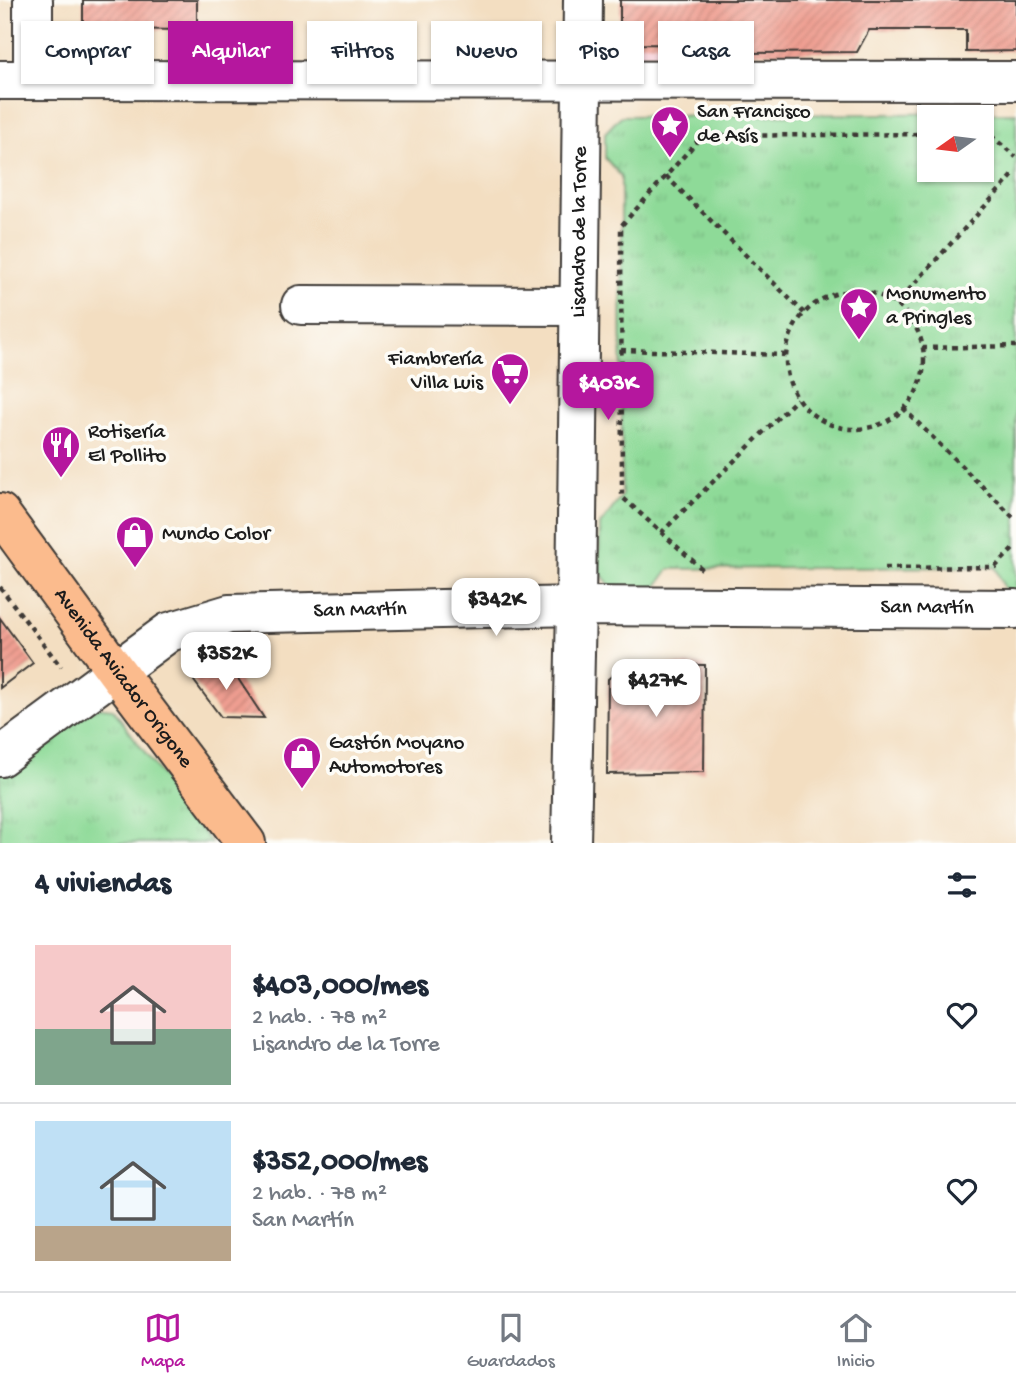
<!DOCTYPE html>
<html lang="es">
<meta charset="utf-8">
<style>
:root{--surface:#fff;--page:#f2f2f3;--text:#1f2937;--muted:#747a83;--line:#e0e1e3;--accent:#b5179e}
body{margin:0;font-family:"Gochi Hand",sans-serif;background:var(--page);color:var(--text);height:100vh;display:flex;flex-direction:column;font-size:26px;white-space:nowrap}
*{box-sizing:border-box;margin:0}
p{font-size:23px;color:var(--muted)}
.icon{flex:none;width:38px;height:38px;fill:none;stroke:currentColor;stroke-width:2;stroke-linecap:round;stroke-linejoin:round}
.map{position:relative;height:843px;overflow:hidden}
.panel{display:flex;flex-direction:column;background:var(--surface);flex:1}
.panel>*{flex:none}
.banner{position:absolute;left:21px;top:21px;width:975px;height:63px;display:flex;gap:14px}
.needle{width:46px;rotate:256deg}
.fabs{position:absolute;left:917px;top:105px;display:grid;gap:14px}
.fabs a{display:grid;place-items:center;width:77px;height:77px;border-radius:0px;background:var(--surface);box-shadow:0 2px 5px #0004;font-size:35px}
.price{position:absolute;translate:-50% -60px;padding:0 16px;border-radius:14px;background:#fff;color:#222;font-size:23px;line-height:46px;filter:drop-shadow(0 2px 4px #0008)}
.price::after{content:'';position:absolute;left:50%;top:42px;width:21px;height:16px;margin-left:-10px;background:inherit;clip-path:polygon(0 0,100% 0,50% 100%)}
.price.current{background:var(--accent);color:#fff}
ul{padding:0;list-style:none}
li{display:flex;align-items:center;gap:21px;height:175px;padding:0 35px}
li+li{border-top:2px solid var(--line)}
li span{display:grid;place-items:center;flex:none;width:196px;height:140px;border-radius:0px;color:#555}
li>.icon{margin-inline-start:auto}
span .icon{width:84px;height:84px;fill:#fffc;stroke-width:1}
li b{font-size:30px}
h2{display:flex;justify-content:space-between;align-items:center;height:84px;padding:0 35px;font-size:30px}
.chip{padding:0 24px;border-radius:0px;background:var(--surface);box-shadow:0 2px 5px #0004;font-size:24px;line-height:63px}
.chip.current{background:var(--accent);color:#fff}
.dock{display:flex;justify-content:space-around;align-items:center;height:98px;border-top:2px solid var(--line);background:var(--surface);font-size:19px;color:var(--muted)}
.dock a{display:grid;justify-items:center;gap:4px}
.dock .current{color:var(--accent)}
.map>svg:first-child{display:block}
.built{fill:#f6cfd8}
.grass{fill:url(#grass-tufts);stroke:#557b5a;stroke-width:2;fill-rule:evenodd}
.building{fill:url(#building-hatch)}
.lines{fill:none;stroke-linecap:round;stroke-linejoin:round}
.minor-casing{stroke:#3c3935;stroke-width:42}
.major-casing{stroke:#3c3935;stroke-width:42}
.path{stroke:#3c3935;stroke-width:4.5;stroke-dasharray:5 5;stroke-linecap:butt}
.minor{stroke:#fff;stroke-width:38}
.major{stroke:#fbbb8d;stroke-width:38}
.labels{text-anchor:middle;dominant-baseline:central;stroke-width:7;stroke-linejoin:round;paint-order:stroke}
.poi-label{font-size:21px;fill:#1c1c1c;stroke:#fdfcf7;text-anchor:start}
.street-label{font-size:21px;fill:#1c1c1c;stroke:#fdfcf7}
</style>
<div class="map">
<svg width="1016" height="843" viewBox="0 0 1016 843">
<defs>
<pattern id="grass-tufts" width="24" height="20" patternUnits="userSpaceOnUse" patternTransform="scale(1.75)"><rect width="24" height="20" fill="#8eda98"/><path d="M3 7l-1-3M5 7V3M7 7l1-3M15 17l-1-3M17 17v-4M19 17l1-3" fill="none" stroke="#7aba82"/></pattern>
<pattern id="building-hatch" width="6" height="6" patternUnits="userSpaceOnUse" patternTransform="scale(1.75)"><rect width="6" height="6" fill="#ef9e91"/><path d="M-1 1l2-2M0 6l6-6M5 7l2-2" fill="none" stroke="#cc887c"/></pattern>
</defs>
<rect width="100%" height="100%" fill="#fdfcf7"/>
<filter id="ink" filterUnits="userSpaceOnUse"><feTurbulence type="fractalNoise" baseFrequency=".0143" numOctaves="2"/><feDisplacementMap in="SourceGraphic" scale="14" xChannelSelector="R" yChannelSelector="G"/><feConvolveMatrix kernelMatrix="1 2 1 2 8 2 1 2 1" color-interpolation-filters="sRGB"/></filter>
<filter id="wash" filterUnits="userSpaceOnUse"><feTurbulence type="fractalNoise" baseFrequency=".00686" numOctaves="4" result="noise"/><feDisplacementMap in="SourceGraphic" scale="28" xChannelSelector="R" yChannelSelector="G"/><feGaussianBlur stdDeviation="1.57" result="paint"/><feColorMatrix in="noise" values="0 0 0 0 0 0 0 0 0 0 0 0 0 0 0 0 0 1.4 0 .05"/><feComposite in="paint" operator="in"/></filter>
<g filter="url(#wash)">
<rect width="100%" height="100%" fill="#f3dec1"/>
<polygon class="built" points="620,0 744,0 744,53 633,54 620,44"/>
<g class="grass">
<path d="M1016,113V594H1007L995,567L669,569L655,589L612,588L599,571L600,525L622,496L621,176L605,158V133L621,116ZM929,117H982V170H929Z"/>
<polygon points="96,707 113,709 211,843 0,843 0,775"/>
</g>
<g id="blocks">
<g class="building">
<polygon points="83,0 197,0 197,30 83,29"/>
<polygon points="620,0 1016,0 1016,51 966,52 966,30 869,30 857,52 744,53 744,45 620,44"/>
<polygon points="0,618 33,663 0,688"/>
<polygon points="227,662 264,718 221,717 194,681 205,663"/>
<polygon points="627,664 705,665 704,772 607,774 608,679"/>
</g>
</g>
</g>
<g filter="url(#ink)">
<use href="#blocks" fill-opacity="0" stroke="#3c3935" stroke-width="2"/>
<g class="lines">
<defs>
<g id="minor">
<polyline points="0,80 1016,81"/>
<polyline points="33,80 33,0"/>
<polyline points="301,305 579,306"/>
<path id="s1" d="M0,757L169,632L229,614L576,606L1016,609"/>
<path id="s2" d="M571,843L576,606L583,0"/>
</g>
<g id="major">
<path id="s3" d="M0,513L116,671L246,843"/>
</g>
</defs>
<use href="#minor" class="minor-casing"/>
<use href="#major" class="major-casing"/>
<g class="path">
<polyline points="982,133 988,133 1016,157"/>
<polyline points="666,176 804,313"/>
<circle cx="855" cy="360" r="69"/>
<polyline points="895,305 1016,172"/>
<polyline points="922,348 1016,346"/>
<polyline points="621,350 786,355"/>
<polyline points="903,408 1016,520"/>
<polyline points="661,533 797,399"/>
<polyline points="885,568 995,567 1016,546"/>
<polyline points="702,569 622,497 621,226 702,136 929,134"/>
<polyline points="0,587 61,667"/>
</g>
<use href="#minor" class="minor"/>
<use href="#major" class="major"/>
</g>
</g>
<defs>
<symbol id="sight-pin" viewBox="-11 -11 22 30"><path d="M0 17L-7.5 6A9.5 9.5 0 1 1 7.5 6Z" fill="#b5179e" stroke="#fdfcf7"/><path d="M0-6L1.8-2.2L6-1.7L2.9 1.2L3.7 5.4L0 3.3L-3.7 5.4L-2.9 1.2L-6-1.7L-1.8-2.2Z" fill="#fff"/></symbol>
<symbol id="supermarket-pin" viewBox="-11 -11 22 30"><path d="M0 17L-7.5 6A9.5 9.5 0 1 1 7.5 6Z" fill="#b5179e" stroke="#fdfcf7"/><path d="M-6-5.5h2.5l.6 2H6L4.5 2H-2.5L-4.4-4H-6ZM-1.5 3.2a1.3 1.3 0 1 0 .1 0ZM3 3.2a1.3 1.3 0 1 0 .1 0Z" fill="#fff"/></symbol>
<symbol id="restaurant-pin" viewBox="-11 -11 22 30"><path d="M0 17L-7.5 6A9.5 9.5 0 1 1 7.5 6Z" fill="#b5179e" stroke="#fdfcf7"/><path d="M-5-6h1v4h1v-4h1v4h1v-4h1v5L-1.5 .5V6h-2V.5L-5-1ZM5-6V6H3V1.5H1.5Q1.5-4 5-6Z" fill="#fff"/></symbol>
<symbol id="shop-pin" viewBox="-11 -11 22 30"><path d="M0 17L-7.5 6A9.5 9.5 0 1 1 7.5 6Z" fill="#b5179e" stroke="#fdfcf7"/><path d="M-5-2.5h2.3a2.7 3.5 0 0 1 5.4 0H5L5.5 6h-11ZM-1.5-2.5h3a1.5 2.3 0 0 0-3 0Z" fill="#fff"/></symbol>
</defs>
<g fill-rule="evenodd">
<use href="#sight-pin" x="648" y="103" width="44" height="60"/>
<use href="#sight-pin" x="837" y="285" width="44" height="60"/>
<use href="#supermarket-pin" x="488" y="350" width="44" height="60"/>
<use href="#restaurant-pin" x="39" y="423" width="44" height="60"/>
<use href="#shop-pin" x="113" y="513" width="44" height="60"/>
<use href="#shop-pin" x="280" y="734" width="44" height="60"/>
</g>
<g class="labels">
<g class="poi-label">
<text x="697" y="113">San Francisco<tspan x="697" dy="24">de Asís</tspan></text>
<text x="886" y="295">Monumento<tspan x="886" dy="24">a Pringles</tspan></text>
<text x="483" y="360" text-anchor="end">Fiambrería<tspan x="483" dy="24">Villa Luis</tspan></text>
<text x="88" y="433">Rotisería<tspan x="88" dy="24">El Pollito</tspan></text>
<text x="162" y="535">Mundo Color</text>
<text x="329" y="744">Gastón Moyano<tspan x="329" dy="24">Automotores</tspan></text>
</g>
<g class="street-label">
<text stroke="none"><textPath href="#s2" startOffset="611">Lisandro de la Torre</textPath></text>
<text stroke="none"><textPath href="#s1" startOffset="971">San Martín</textPath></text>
<text stroke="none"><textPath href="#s1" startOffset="404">San Martín</textPath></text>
<text stroke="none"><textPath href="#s3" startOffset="206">Avenida Aviador Origone</textPath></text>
</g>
</g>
</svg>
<div class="fabs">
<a><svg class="needle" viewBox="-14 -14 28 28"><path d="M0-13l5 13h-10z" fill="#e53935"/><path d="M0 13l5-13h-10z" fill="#747a83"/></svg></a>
</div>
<b class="price current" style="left:608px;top:422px">$403K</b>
<b class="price" style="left:496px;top:638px">$342K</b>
<b class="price" style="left:226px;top:692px">$352K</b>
<b class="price" style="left:656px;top:719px">$427K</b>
<div class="banner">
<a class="chip">Comprar</a>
<a class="chip current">Alquilar</a>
<a class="chip">Filtros</a>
<a class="chip">Nuevo</a>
<a class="chip">Piso</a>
<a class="chip">Casa</a>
</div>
</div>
<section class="panel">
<h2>4 viviendas<svg class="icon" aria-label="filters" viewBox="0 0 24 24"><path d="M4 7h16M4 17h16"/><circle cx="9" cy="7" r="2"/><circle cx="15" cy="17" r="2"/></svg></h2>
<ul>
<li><span style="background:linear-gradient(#f6c9c9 60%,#7fa58c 0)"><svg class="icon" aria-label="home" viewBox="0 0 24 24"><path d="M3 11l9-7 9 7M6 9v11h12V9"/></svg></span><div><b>$403,000/mes</b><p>2 hab. · 78 m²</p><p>Lisandro de la Torre</p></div><svg class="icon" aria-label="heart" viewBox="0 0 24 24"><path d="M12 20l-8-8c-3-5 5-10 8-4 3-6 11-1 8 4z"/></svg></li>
<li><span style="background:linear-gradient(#bfe0f5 75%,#b9a48a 0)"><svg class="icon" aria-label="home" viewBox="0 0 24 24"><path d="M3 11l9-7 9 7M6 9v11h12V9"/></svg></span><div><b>$352,000/mes</b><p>2 hab. · 78 m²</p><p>San Martín</p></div><svg class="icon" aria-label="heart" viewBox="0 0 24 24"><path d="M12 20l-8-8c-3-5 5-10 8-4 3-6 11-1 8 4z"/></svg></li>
</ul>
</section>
<nav class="dock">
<a class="current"><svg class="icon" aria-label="map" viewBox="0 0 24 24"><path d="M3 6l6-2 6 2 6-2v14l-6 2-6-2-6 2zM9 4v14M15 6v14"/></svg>Mapa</a>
<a><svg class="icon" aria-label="saved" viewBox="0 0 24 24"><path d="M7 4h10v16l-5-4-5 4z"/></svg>Guardados</a>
<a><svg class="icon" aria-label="home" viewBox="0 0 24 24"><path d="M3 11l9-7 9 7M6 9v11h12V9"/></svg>Inicio</a>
</nav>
